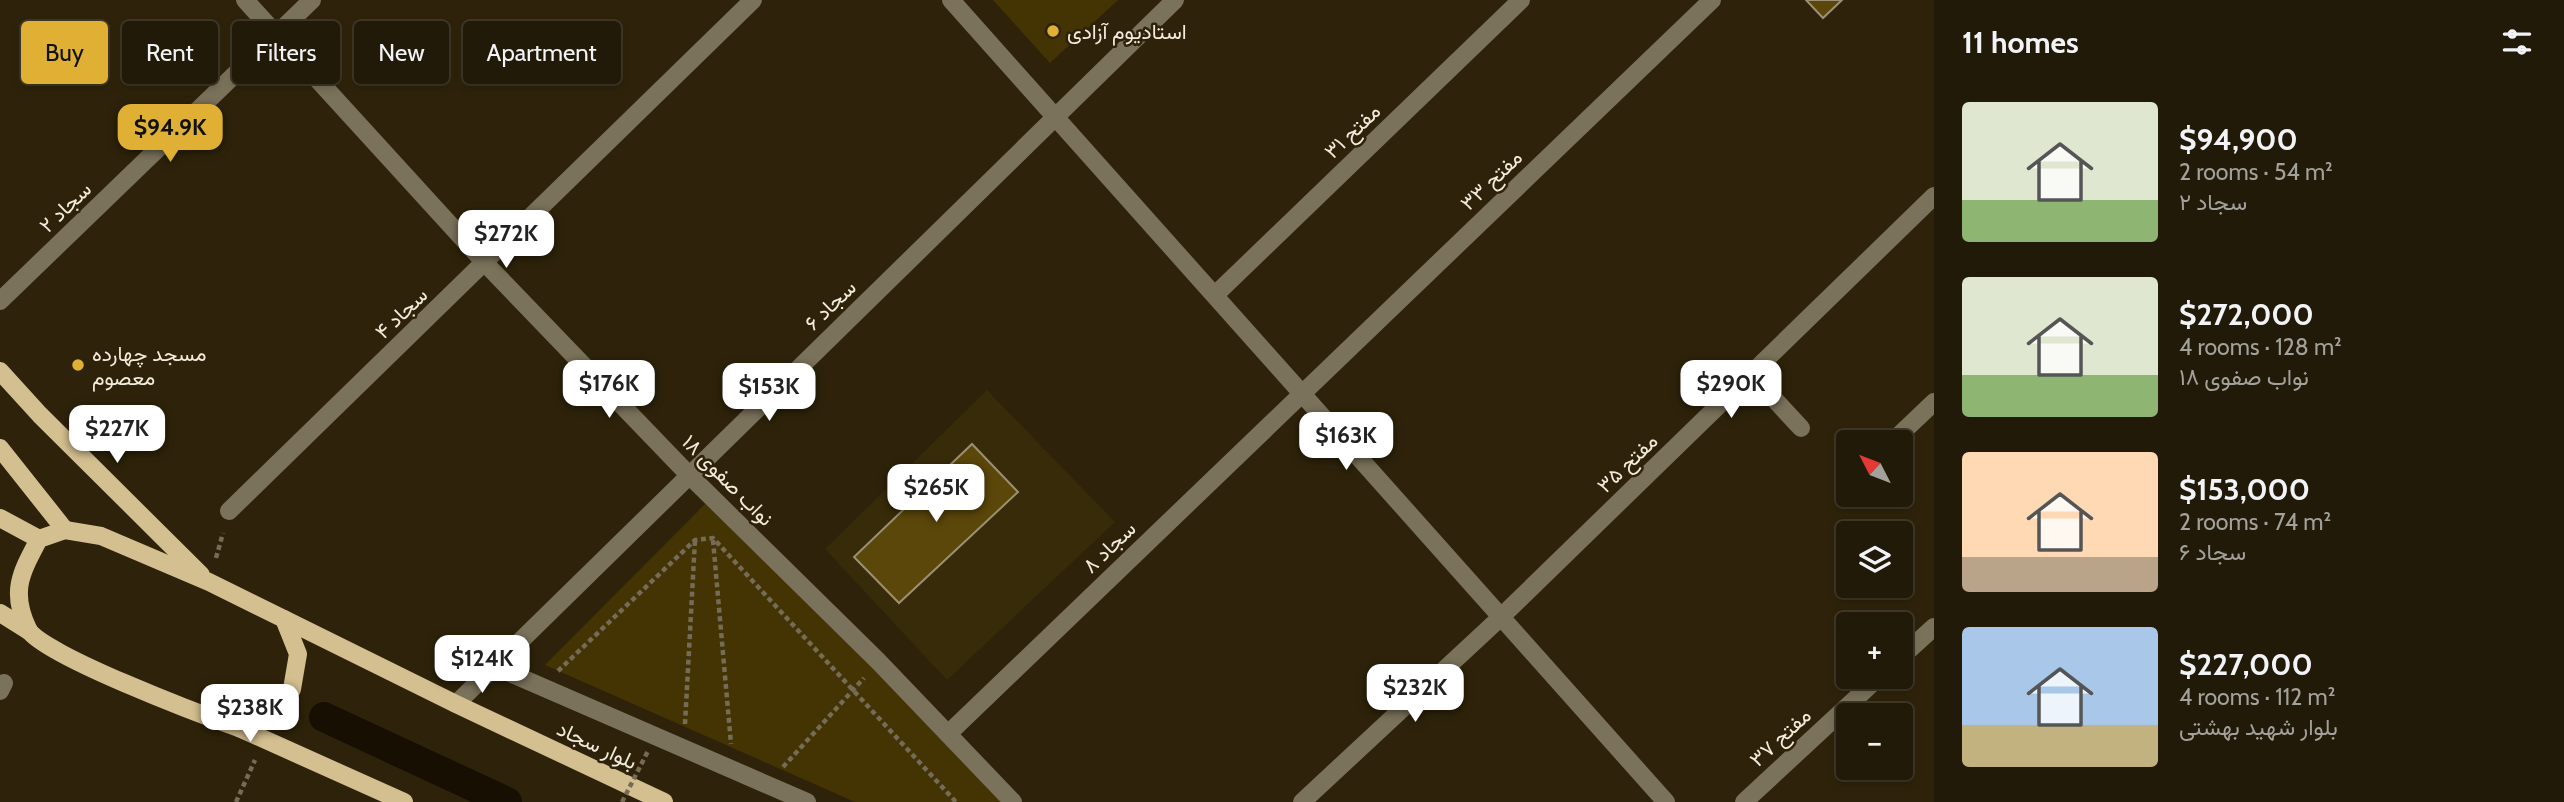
<!DOCTYPE html>
<meta charset="utf-8">
<style>
:root{--surface:#221a08;--page:#2e2716;--text:#f1f3f6;--muted:#a2a19c;--line:#3f3829;--accent:#dfb034}
body{margin:0;font-family:Cabin,Vazirmatn,sans-serif;background:var(--page);color:var(--text);height:100vh;display:flex;flex-direction:column;font-size:26px;white-space:nowrap}
*{box-sizing:border-box;margin:0}
p{font-size:23px;color:var(--muted)}
.icon{flex:none;width:38px;height:38px;fill:none;stroke:currentColor;stroke-width:2;stroke-linecap:round;stroke-linejoin:round}
.map{position:relative;flex:1;overflow:hidden}
.drawer{display:flex;flex-direction:column;background:var(--surface);width:630px}
.drawer>*{flex:none}
.top-card{position:absolute;left:21px;top:21px;width:665px;height:63px;display:flex;gap:14px}
.needle{width:46px;rotate:312deg}
.controls{position:absolute;left:1836px;top:430px;display:grid;gap:14px}
.controls a{display:grid;place-items:center;width:77px;height:77px;border-radius:7px;background:var(--surface);box-shadow:0 4px 10px #0003,0 0 0 2px var(--line);font-size:35px}
.price{position:absolute;translate:-50% -60px;padding:0 16px;border-radius:14px;background:#fff;color:#222;font-size:23px;line-height:46px;filter:drop-shadow(0 2px 4px #0008)}
.price::after{content:'';position:absolute;left:50%;top:42px;width:21px;height:16px;margin-left:-10px;background:inherit;clip-path:polygon(0 0,100% 0,50% 100%)}
.price.current{background:var(--accent);color:#111}
ul{padding:0;list-style:none}
li{display:flex;align-items:center;gap:21px;height:175px;padding:0 28px}
li span{display:grid;place-items:center;flex:none;width:196px;height:140px;border-radius:7px;color:#555}
li>.icon{margin-inline-start:auto}
span .icon{width:84px;height:84px;fill:#fffc;stroke-width:1}
li b{font-size:30px}
h2{display:flex;justify-content:space-between;align-items:center;height:84px;padding:0 28px;font-size:30px}
.tag{padding:0 24px;border-radius:7px;background:var(--surface);box-shadow:0 4px 10px #0003,0 0 0 2px var(--line);font-size:24px;line-height:63px}
.tag.current{background:var(--accent);color:#111}
main{display:flex;flex:1;min-height:0}
.map>svg:first-child{display:block}
.built{fill:#382b09}
.green{fill:#443303}
.lines{fill:none;stroke-linecap:round;stroke-linejoin:round}
.canal{stroke:#171002;stroke-width:30}
.building{fill:#5c470a;stroke:#9c9074;stroke-width:2}
.path{stroke:#756c57;stroke-width:4.5;stroke-dasharray:5 3.5;stroke-linecap:butt}
.minor{stroke:#7b725b;stroke-width:18}
.major{stroke:#d4bf90;stroke-width:18}
.path-bridge{stroke:#756c57;stroke-width:4.5;stroke-dasharray:5 3.5;stroke-linecap:butt}
.poi-dot{fill:#dfb034;stroke:#2e230a;stroke-width:2.5}
.labels{text-anchor:middle;dominant-baseline:central;stroke-width:5;stroke-linejoin:round;paint-order:stroke}
.poi-label{font-size:21px;fill:#f3ecdd;stroke:#2e230a;text-anchor:start}
.street-label{font-size:21px;fill:#f3ecdd;stroke:#2e230a}
</style>
<main>
<div class="map">
<svg width="1934" height="802" viewBox="0 0 1934 802">
<rect width="100%" height="100%" fill="#2e230a"/>
<polygon class="built" points="987,390 1115,522 947,680 825,549"/>
<g class="green">
<polygon points="993,0 1118,0 1050,63"/>
<polygon points="714,495 1004,802 855,802 545,665"/>
</g>
<g class="lines">
<polyline class="canal" points="324,717 507,802"/>
</g>
<g class="building">
<polygon points="1806,0 1842,0 1823,18"/>
<polygon points="972,444 1018,492 899,603 854,557"/>
</g>
<g class="lines">
<g class="path">
<polyline points="713,540 731,744"/>
<polyline points="216,558 223,533"/>
<polyline points="558,671 695,540 713,538 956,802"/>
<polyline points="685,724 695,540"/>
<polyline points="783,767 864,678"/>
<polyline points="236,802 255,760"/>
</g>
<g class="minor">
<polyline points="245,0 485,263 689,475 878,661 1013,802"/>
<polyline points="951,0 1666,802"/>
<polyline points="1215,295 1521,0"/>
<polyline points="0,301 312,0"/>
<polyline points="1751,374 1801,428"/>
<polyline points="1891,443 1934,402"/>
<polyline points="229,511 753,0"/>
<polyline points="1900,658 1934,627"/>
<polyline points="494,666 807,802"/>
<polyline points="0,691 4,683"/>
<polyline points="456,704 1175,0"/>
<polyline points="948,734 1712,0"/>
<polyline points="1302,802 1501,617 1934,196"/>
<polyline points="1744,802 1879,677"/>
</g>
<g class="major">
<polyline points="0,371 40,415 201,575"/>
<polyline points="0,448 65,530"/>
<polyline points="0,518 39,539"/>
<path d="M65,530L101,536L209,582L284,619L298,654L292,689L274,713L239,728C205,716 40,654 28,629C10,591 21,573 39,539Z"/>
<polyline points="0,613 29,631"/>
<polyline points="284,619 456,704 664,802"/>
<polyline points="239,728 404,802"/>
</g>
<polyline class="path-bridge" points="622,802 648,751"/>
</g>
<g class="poi-dot">
<circle cx="1053" cy="31" r="7"/>
<circle cx="78" cy="365" r="7"/>
</g>
<g class="labels">
<g class="poi-label">
<text x="1067" y="31">استادیوم آزادی</text>
<text x="92" y="353">مسجد چهارده<tspan x="92" dy="24">معصوم</tspan></text>
</g>
<g class="street-label">
<text transform="translate(1352 131) rotate(-44)">مفتح ۳۱</text>
<text transform="translate(1491 180) rotate(-44)">مفتح ۳۳</text>
<text transform="translate(65 207) rotate(-44)">سجاد ۲</text>
<text transform="translate(830 305) rotate(-44)">سجاد ۶</text>
<text transform="translate(401 313) rotate(-44)">سجاد ۴</text>
<text transform="translate(1627 463) rotate(-44)">مفتح ۳۵</text>
<text transform="translate(728 480) rotate(45)">نواب صفوی ۱۸</text>
<text transform="translate(1109 547) rotate(-44)">سجاد ۸</text>
<text transform="translate(1780 737) rotate(-43)">مفتح ۳۷</text>
<text transform="translate(597 745) rotate(25)">بلوار سجاد</text>
</g>
</g>
</svg>
<div class="controls">
<a><svg class="needle" viewBox="-14 -14 28 28"><path d="M0-13l5 13h-10z" fill="#e53935"/><path d="M0 13l5-13h-10z" fill="#a2a19c"/></svg></a>
<a><svg class="icon" aria-label="layers" viewBox="0 0 24 24"><path d="M12 4l9 5-9 5-9-5zM3 14l9 5 9-5"/></svg></a>
<a>+</a>
<a>−</a>
</div>
<b class="price current" style="left:170px;top:164px">$94.9K</b>
<b class="price" style="left:506px;top:270px">$272K</b>
<b class="price" style="left:609px;top:420px">$176K</b>
<b class="price" style="left:1731px;top:420px">$290K</b>
<b class="price" style="left:769px;top:423px">$153K</b>
<b class="price" style="left:117px;top:465px">$227K</b>
<b class="price" style="left:1346px;top:472px">$163K</b>
<b class="price" style="left:936px;top:524px">$265K</b>
<b class="price" style="left:482px;top:695px">$124K</b>
<b class="price" style="left:1415px;top:724px">$232K</b>
<b class="price" style="left:250px;top:744px">$238K</b>
<div class="top-card">
<a class="tag current">Buy</a>
<a class="tag">Rent</a>
<a class="tag">Filters</a>
<a class="tag">New</a>
<a class="tag">Apartment</a>
</div>
</div>
<section class="drawer">
<h2>11 homes<svg class="icon" aria-label="filters" viewBox="0 0 24 24"><path d="M4 7h16M4 17h16"/><circle cx="9" cy="7" r="2"/><circle cx="15" cy="17" r="2"/></svg></h2>
<ul>
<li><span style="background:linear-gradient(#dfe7d0 70%,#8fb573 0)"><svg class="icon" aria-label="home" viewBox="0 0 24 24"><path d="M3 11l9-7 9 7M6 9v11h12V9"/></svg></span><div><b>$94,900</b><p>2 rooms · 54 m²</p><p>سجاد ۲</p></div></li>
<li><span style="background:linear-gradient(#dfe7d0 70%,#8fb573 0)"><svg class="icon" aria-label="home" viewBox="0 0 24 24"><path d="M3 11l9-7 9 7M6 9v11h12V9"/></svg></span><div><b>$272,000</b><p>4 rooms · 128 m²</p><p>نواب صفوی ۱۸</p></div></li>
<li><span style="background:linear-gradient(#ffd9b3 75%,#b9a48a 0)"><svg class="icon" aria-label="home" viewBox="0 0 24 24"><path d="M3 11l9-7 9 7M6 9v11h12V9"/></svg></span><div><b>$153,000</b><p>2 rooms · 74 m²</p><p>سجاد ۶</p></div></li>
<li><span style="background:linear-gradient(#a9c7e8 70%,#c2b280 0)"><svg class="icon" aria-label="home" viewBox="0 0 24 24"><path d="M3 11l9-7 9 7M6 9v11h12V9"/></svg></span><div><b>$227,000</b><p>4 rooms · 112 m²</p><p>بلوار شهید بهشتی</p></div></li>
</ul>
</section>
</main>
